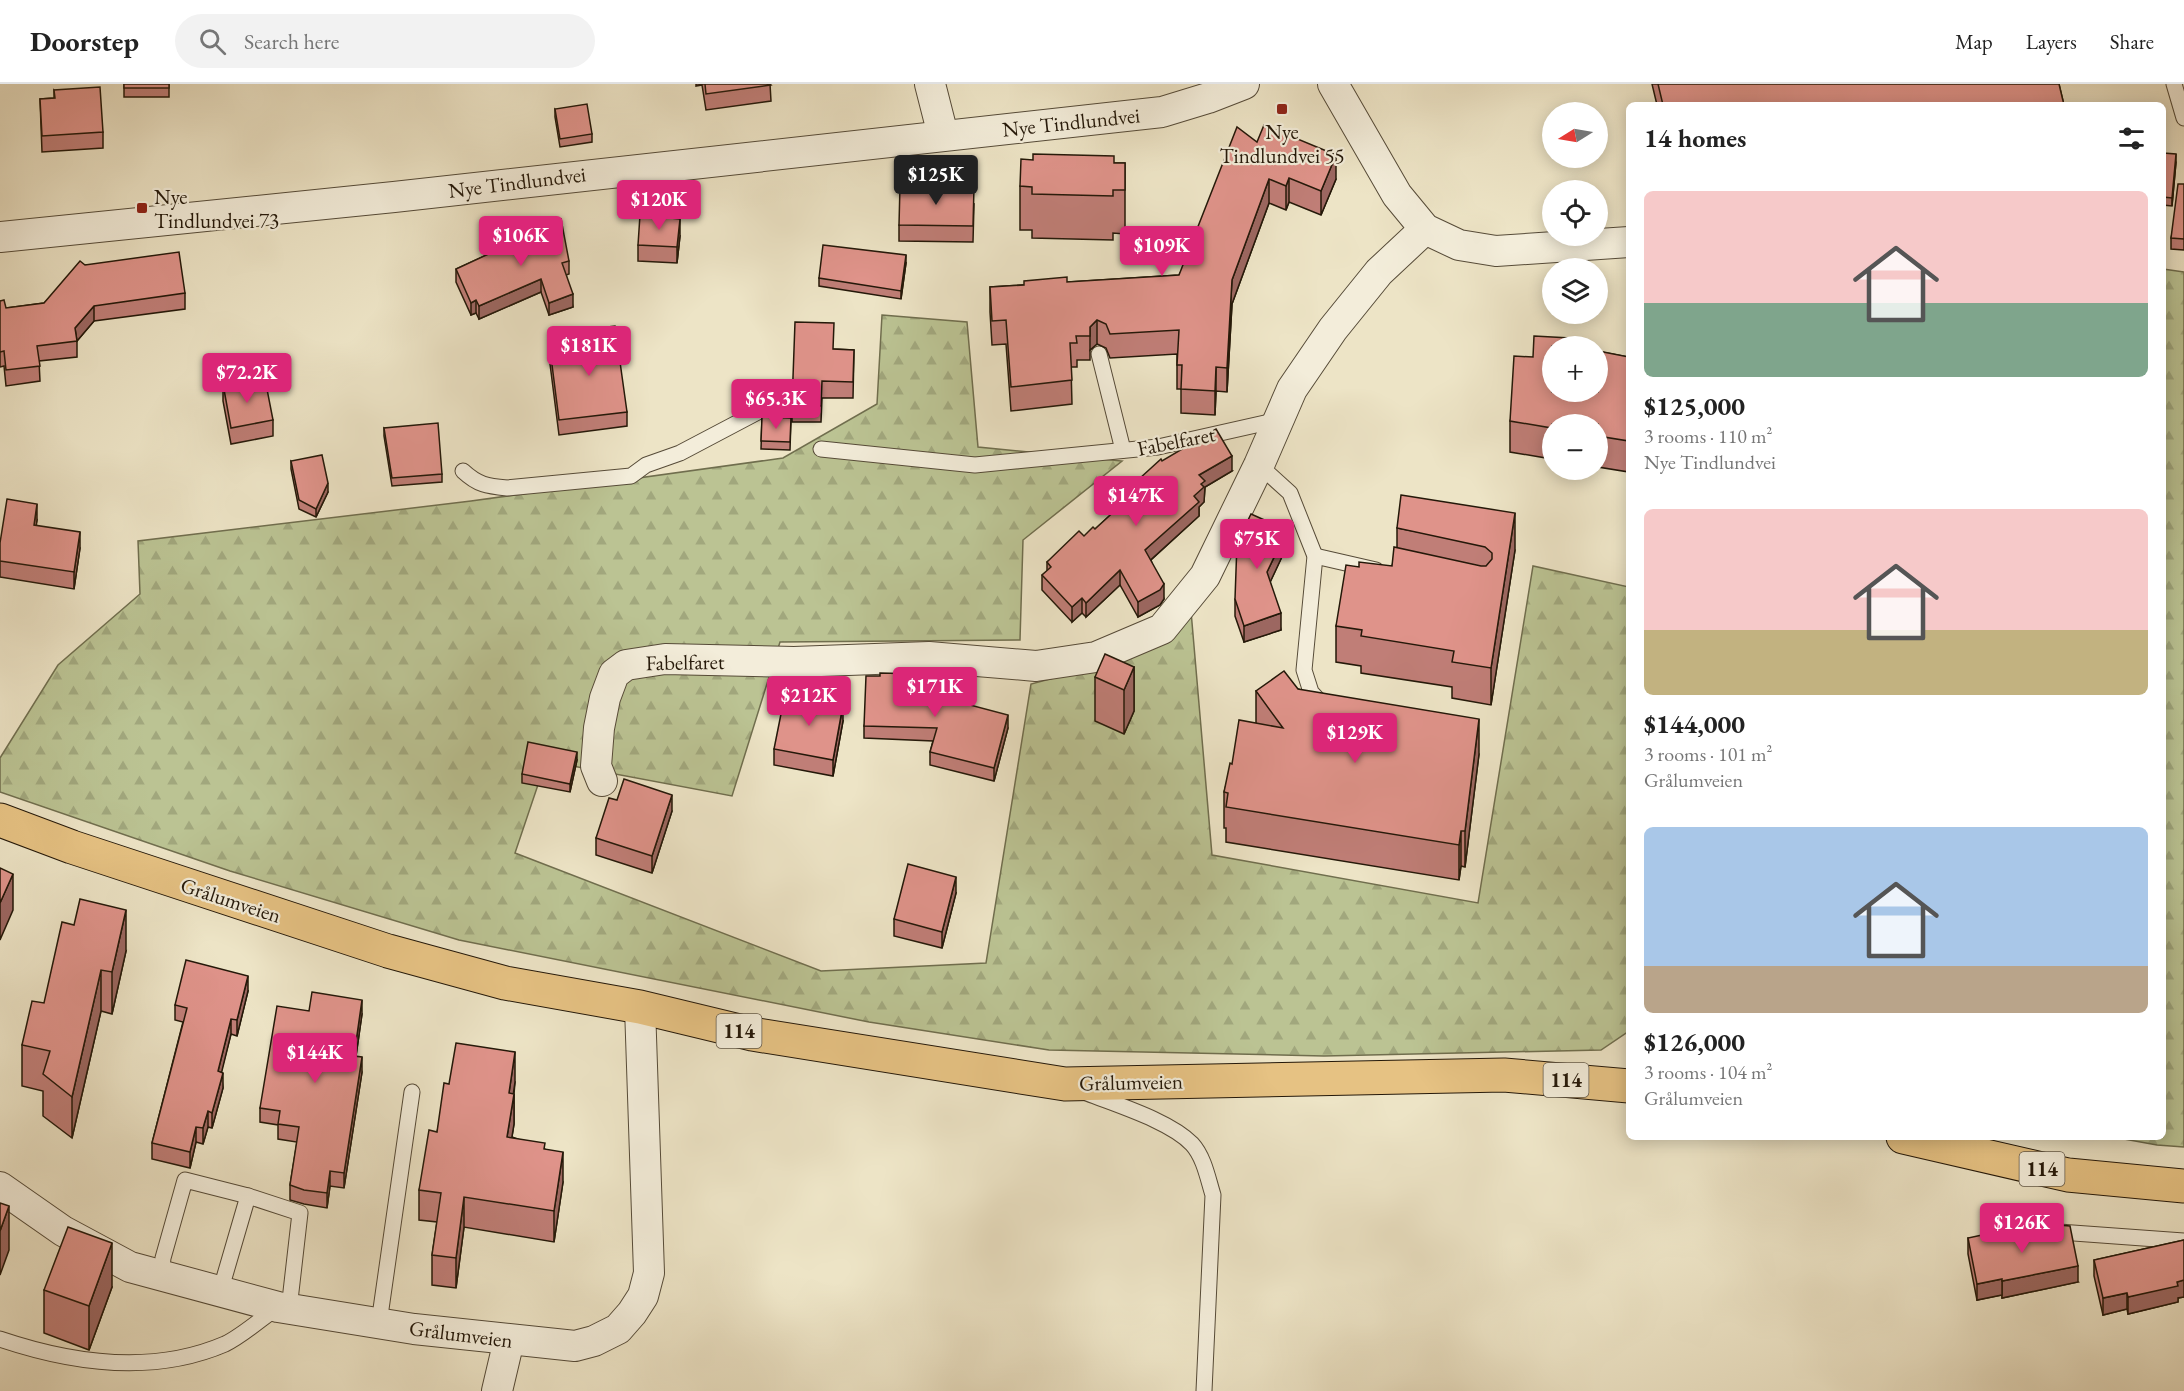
<!DOCTYPE html>
<meta charset="utf-8">
<style>
:root{--surface:#fff;--page:#f2f2f2;--text:#222;--muted:#767676;--line:#e0e0e0;--accent:#db2777}
body{margin:0;font-family:"EB Garamond",serif;background:var(--page);color:var(--text);height:100vh;display:flex;flex-direction:column;font-size:22px;white-space:nowrap}
*{box-sizing:border-box;margin:0}
p{font-size:20px;color:var(--muted)}
.icon{flex:none;width:33px;height:33px;fill:none;stroke:currentColor;stroke-width:2;stroke-linecap:round;stroke-linejoin:round}
.map{position:relative;flex:1;overflow:hidden}
.panel{position:absolute;left:1626px;top:18px;width:540px;height:1038px;display:flex;flex-direction:column;background:var(--surface);border-radius:9px;box-shadow:0 3px 15px #0003}
.panel>*{flex:none}
.needle{width:39px;rotate:259deg}
.controls{position:absolute;left:1542px;top:18px;display:grid;gap:12px}
.controls a{display:grid;place-items:center;width:66px;height:66px;border-radius:50%;background:var(--surface);box-shadow:0 3px 15px #0003;font-size:30px}
.price{position:absolute;translate:-50% -51px;padding:0 14px;border-radius:6px;background:var(--accent);color:#fff;font-size:20px;line-height:39px;filter:drop-shadow(0 2px 3px #0008)}
.price::after{content:'';position:absolute;left:50%;top:36px;width:18px;height:14px;margin-left:-9px;background:inherit;clip-path:polygon(0 0,100% 0,50% 100%)}
.price.selected{background:#222;color:#fff}
ul{padding:0;list-style:none}
li{display:grid;align-content:center;gap:12px;height:318px;padding:0 18px}
li span{display:grid;place-items:center;height:186px;border-radius:9px;color:#555}
li>.icon{margin-inline-start:auto}
span .icon{width:108px;height:108px;fill:#fffc;stroke-width:1}
li b{font-size:26px}
h2{display:flex;justify-content:space-between;align-items:center;height:72px;padding:0 18px;font-size:26px}
header{display:flex;align-items:center;gap:36px;box-sizing:border-box;height:84px;padding:0 30px;background:var(--surface);border-bottom:2px solid var(--line)}
header strong{font-size:28px}
nav{display:flex;gap:33px;margin-inline-start:auto;font-size:21px}
.search{width:420px;height:54px;background:var(--page);display:flex;align-items:center;gap:15px;box-sizing:border-box;padding:0 21px;border-radius:33px;color:var(--muted);font-size:22px}
.map>svg:first-child{display:block}
.forest{fill:url(#forest-firs);stroke:#706e4e;stroke-width:1.5}
.lines{fill:none;stroke-linecap:round;stroke-linejoin:round}
.service-casing{stroke:#564b38;stroke-width:17}
.minor-casing{stroke:#564b38;stroke-width:32}
.primary-casing{stroke:#241809;stroke-width:35}
.service{stroke:#f3edda;stroke-width:15}
.minor{stroke:#f3edda;stroke-width:30}
.primary{stroke:#e6c283;stroke-width:33}
.wall{fill:#c07e77;stroke:#241809;stroke-width:1.5}
.shaded-wall{fill:#9c6761;stroke:#241809;stroke-width:1.5}
.building{fill:#df938a;stroke:#241809;stroke-width:1.5}
.poi-dot{fill:#8f2418;stroke:#f3edda;stroke-width:2}
.labels{text-anchor:middle;dominant-baseline:central;stroke-width:4.5;stroke-linejoin:round;paint-order:stroke}
.shield{fill:#f3edda;stroke:#625848;stroke-width:1.5}
.shield-label{font-size:20px;font-weight:bold;fill:#241809}
.street-label{font-size:21px;fill:#241809;stroke:#f3edda}
.poi-label{font-size:21px;fill:#241809;stroke:#f3edda}
</style>
<header>
<strong>Doorstep</strong>
<div class="search"><svg class="icon" aria-label="search" viewBox="0 0 24 24"><circle cx="10" cy="10" r="6"/><path d="M15 15l6 6"/></svg>Search here</div>
<nav><a>Map</a><a>Layers</a><a>Share</a></nav>
</header>
<div class="map">
<svg width="2184" height="1307" viewBox="0 0 2184 1307">
<defs>
<pattern id="forest-firs" width="22" height="20" patternUnits="userSpaceOnUse" patternTransform="scale(1.5)"><rect width="22" height="20" fill="#bbc393"/><path d="M5 1l3.5 6h-7zM16 11l3.5 6h-7z" fill="#a1a77d"/></pattern>
</defs>
<rect width="100%" height="100%" fill="#ede4c6"/>
<filter id="stains"><feTurbulence type="fractalNoise" baseFrequency=".00333" numOctaves="4"/><feColorMatrix values="0 0 0 0 .2 0 0 0 0 .09 0 0 0 0 .02 0 0 0 .5 -.17"/></filter>
<radialGradient id="worn" r=".72"><stop offset=".6" stop-color="#630" stop-opacity="0"/><stop offset="1" stop-color="#630" stop-opacity=".3"/></radialGradient>
<g class="forest">
<polygon points="2163,185 2184,188 2184,1063 2157,1061 2113,1053 2163,1053"/>
<polygon points="882,231 967,238 978,363 1122,377 1023,456 1020,556 780,558 732,712 546,677 515,769 821,887 986,879 1031,600 1121,576 1191,527 1212,771 1478,819 1533,482 1629,503 1629,947 1601,966 1324,972 1049,966 869,938 459,856 230,787 0,708 0,674 58,581 140,510 138,457 471,417 783,374 877,320"/>
</g>
<g class="lines">
<defs>
<g id="service">
<polyline points="2174,0 2184,34"/>
<polyline points="1099,270 1123,366"/>
<polyline points="821,365 975,381 1158,363 1278,336"/>
<polyline points="1259,381 1290,409 1315,472 1304,586 1311,608 1323,621"/>
<path d="M463,387C478,401 487,402 507,404L631,392L646,381L680,369L773,320"/>
<polyline points="1315,472 1376,486"/>
<path d="M1087,1009C1117,1021 1170,1037 1192,1060C1204,1073 1208,1095 1213,1111L1204,1307"/>
<polyline points="1990,1143 2184,1157"/>
<polyline points="161,1192 163,1174 185,1096 248,1112 300,1129 289,1225"/>
<polyline points="220,1208 248,1112"/>
<polyline points="379,1239 412,1008"/>
<path d="M0,1255C71,1279 153,1291 225,1260C242,1252 262,1234 278,1223"/>
</g>
<g id="minor">
<polyline points="930,0 943,51"/>
<polyline points="1333,0 1397,111 1425,145 1459,161 1496,167 1629,158"/>
<polyline points="0,153 394,113 1162,28 1208,14 1244,0"/>
<polyline points="602,697 596,682 599,644 605,614 614,590 626,581 665,575 794,578 929,573 1036,582 1096,573 1162,545 1205,492 1259,381 1292,305 1333,245 1379,188 1425,145"/>
<polyline points="0,1103 63,1147 130,1183 278,1223 414,1245 575,1262 594,1257 618,1245 632,1229 643,1212 649,1189 640,923"/>
<polyline points="497,1307 509,1256"/>
</g>
<g id="primary">
<polyline points="0,736 72,763 388,867 505,899 640,923 752,950 1065,1000 1504,991 1629,1002"/>
<polyline points="1903,1053 2068,1091 2184,1102"/>
</g>
</defs>
<use href="#service" class="service-casing"/>
<use href="#minor" class="minor-casing"/>
<use href="#primary" class="primary-casing"/>
<use href="#service" class="service"/>
<use href="#minor" class="minor"/>
<use href="#primary" class="primary"/>
</g>
<g class="wall">
<rect x="124" y="0" width="45" height="13"/>
<polygon points="696,0 770,0 771,17 706,26 702,1 696,2"/>
<polygon points="1652,0 2059,0 2064,21 1657,21"/>
<polygon points="54,6 103,48 103,64 42,68 40,15 54,14"/>
<polygon points="555,25 592,50 592,58 560,63 555,33"/>
<polygon points="1257,58 1336,95 1321,131 1289,118 1286,126 1269,119 1232,220 1227,308 1216,307 1215,331 1181,329 1181,305 1177,305 1177,270 1110,274 1106,264 1097,260 1090,266 1090,276 1077,276 1077,283 1071,283 1072,320 1011,327 1006,260 992,261 990,228 990,203 1179,191"/>
<polygon points="2163,69 2176,78 2172,122 2163,121"/>
<polygon points="1114,79 1125,79 1125,150 1113,149 1113,156 1032,154 1032,146 1020,146 1020,102"/>
<polygon points="2184,100 2184,166 2171,165 2171,154"/>
<polygon points="974,120 973,158 899,157 899,141"/>
<polygon points="530,141 569,177 569,190 566,191 573,223 549,231 541,208 479,235 476,229 471,231 456,198 456,185 530,151"/>
<polygon points="680,152 677,179 638,177 638,161"/>
<polygon points="906,179 901,215 819,202 819,194"/>
<polygon points="85,181 185,209 185,225 94,237 77,257 77,273 39,277 40,297 6,302 4,282 0,283 0,217 6,224 44,219"/>
<polygon points="591,245 627,328 627,342 559,351 550,280 550,265 567,263 567,259 591,256"/>
<polygon points="1570,262 1629,273 1629,388 1598,383 1598,340 1552,340 1552,375 1510,368 1510,337 1533,273"/>
<polygon points="833,265 854,266 853,314 822,314 821,338 792,338 792,321"/>
<polygon points="223,300 273,336 273,352 231,360 223,317"/>
<polygon points="762,333 791,334 790,366 761,365"/>
<polygon points="384,344 442,390 442,398 392,402 384,352"/>
<polygon points="291,377 328,408 316,433 299,425 291,385"/>
<polygon points="1162,377 1232,387 1205,403 1204,418 1199,423 1199,432 1151,476 1164,515 1160,521 1138,533 1120,501 1086,533 1082,529 1072,538 1042,506 1042,491 1047,487 1047,478 1095,445 1128,415 1128,405"/>
<polygon points="37,436 36,441 80,464 74,505 0,493 0,459"/>
<polygon points="1397,444 1515,466 1491,621 1452,614 1452,603 1361,589 1361,582 1336,578 1336,542 1359,483 1392,482 1397,464"/>
<polygon points="1287,462 1270,498 1281,546 1244,558 1235,532 1235,515"/>
<polygon points="1134,583 1134,627 1124,650 1095,637 1095,593"/>
<polygon points="880,592 1008,644 994,697 930,681 930,668 933,657 864,654 864,642"/>
<polygon points="1298,605 1479,670 1465,783 1461,782 1459,796 1226,758 1226,744 1224,744 1224,708 1232,680 1256,639 1256,607"/>
<polygon points="843,637 833,692 774,681 774,665"/>
<polygon points="577,676 570,708 522,699 522,690"/>
<polygon points="617,716 672,727 652,789 596,771 596,754"/>
<polygon points="956,809 942,864 894,852 894,835"/>
<polygon points="126,867 112,930 101,927 72,1054 43,1032 43,1007 22,1002 22,961 44,919"/>
<polygon points="248,907 237,952 231,950 221,988 223,1004 212,1044 208,1043 203,1060 196,1058 190,1084 152,1075 152,1059 183,938 175,936 175,921"/>
<polygon points="309,927 362,930 356,972 362,988 344,1104 330,1102 327,1124 304,1120 290,1116 290,1101 297,1058 278,1055 278,1041 260,1038 260,1024"/>
<polygon points="515,998 514,1010 514,1040 512,1053 545,1065 563,1098 554,1158 464,1143 456,1204 432,1201 432,1171 437,1138 419,1136 419,1106 437,1048 449,1000"/>
<polygon points="1968,1154 1997,1154 2078,1198 2002,1214 2002,1211 1977,1216 1968,1170"/>
<polygon points="2184,1156 2184,1213 2178,1214 2178,1218 2128,1230 2127,1225 2103,1231 2094,1192 2094,1176"/>
<polygon points="112,1203 89,1266 44,1249 44,1206"/>
</g>
<g class="shaded-wall">
<polygon points="2176,70 2176,78 2172,122 2172,114"/>
<polygon points="1336,71 1336,95 1321,131 1321,107"/>
<polygon points="1289,94 1289,118 1286,126 1286,102"/>
<polygon points="1269,95 1269,119 1232,220 1227,308 1227,284 1232,196"/>
<polygon points="680,135 680,152 677,179 677,163"/>
<polygon points="906,171 906,179 901,215 901,207"/>
<polygon points="541,195 541,208 479,235 479,222"/>
<polygon points="573,210 573,223 549,231 549,219"/>
<polygon points="476,216 476,229 471,231 471,219"/>
<polygon points="94,222 94,237 77,257 75,244"/>
<polygon points="1097,236 1097,260 1090,266 1090,243"/>
<polygon points="1216,283 1216,307 1215,331 1215,307"/>
<polygon points="1232,372 1232,387 1205,403 1204,418 1199,423 1199,432 1145,481 1145,466 1194,412 1199,391"/>
<polygon points="328,399 328,408 316,433 316,425"/>
<polygon points="37,420 37,436 34,457 34,441"/>
<polygon points="1515,429 1515,466 1491,621 1491,584"/>
<polygon points="1287,446 1287,462 1267,505 1267,488"/>
<polygon points="80,448 80,464 74,505 74,488"/>
<polygon points="1120,486 1120,501 1086,533 1086,519"/>
<polygon points="1164,500 1164,515 1160,521 1138,533 1138,518"/>
<polygon points="1082,514 1082,529 1072,538 1072,523"/>
<polygon points="1281,529 1281,546 1244,558 1244,542"/>
<polygon points="1134,583 1134,627 1124,650 1124,606"/>
<polygon points="843,621 843,637 833,692 833,676"/>
<polygon points="1008,631 1008,644 994,697 994,684"/>
<polygon points="1479,635 1479,670 1465,783 1465,747"/>
<polygon points="577,668 577,676 570,708 570,700"/>
<polygon points="672,711 672,727 652,789 652,772"/>
<polygon points="1461,747 1461,782 1459,796 1459,761"/>
<polygon points="13,790 13,826 0,856 0,819"/>
<polygon points="956,793 956,809 942,864 942,848"/>
<polygon points="126,826 126,867 112,930 112,888"/>
<polygon points="101,886 101,927 72,1054 72,1013"/>
<polygon points="248,892 248,907 237,952 237,936"/>
<polygon points="362,916 362,930 354,986 354,972"/>
<polygon points="231,935 231,950 218,1003 218,987"/>
<polygon points="515,968 515,998 509,1039 509,1009"/>
<polygon points="362,973 362,988 344,1104 344,1089"/>
<polygon points="223,989 223,1004 212,1044 212,1029"/>
<polygon points="514,1010 514,1040 507,1083 507,1053"/>
<polygon points="208,1027 208,1043 203,1060 203,1044"/>
<polygon points="196,1043 196,1058 190,1084 190,1068"/>
<polygon points="563,1068 563,1098 554,1158 554,1127"/>
<polygon points="330,1087 330,1102 327,1124 327,1109"/>
<polygon points="464,1113 464,1143 456,1204 456,1174"/>
<polygon points="9,1122 9,1166 0,1191 0,1147"/>
<polygon points="112,1159 112,1203 89,1266 89,1222"/>
<polygon points="2078,1182 2078,1198 2002,1214 2002,1197"/>
<polygon points="2002,1195 2002,1211 1977,1216 1977,1200"/>
<polygon points="2184,1196 2184,1213 2178,1214 2178,1218 2128,1230 2128,1213"/>
<polygon points="2127,1209 2127,1225 2103,1231 2103,1214"/>
</g>
<g class="building">
<rect x="124" y="0" width="45" height="4"/>
<polygon points="705,0 770,0 771,1 706,10"/>
<polygon points="1658,0 2059,0 2064,21 1663,21"/>
<polygon points="100,3 103,48 42,52 40,15 55,14 54,6"/>
<polygon points="587,20 592,50 560,55 555,25"/>
<polygon points="1264,41 1336,71 1321,107 1289,94 1286,102 1269,95 1232,196 1227,284 1216,283 1215,307 1181,305 1182,281 1177,281 1179,246 1110,250 1106,240 1097,236 1090,243 1090,252 1076,252 1077,259 1070,259 1072,296 1011,303 1006,236 992,237 990,203 1024,201 1024,197 1067,193 1067,198 1179,191 1237,43 1257,58"/>
<polygon points="2163,69 2176,70 2172,114 2163,113"/>
<polygon points="1033,70 1114,72 1114,79 1125,79 1125,106 1113,106 1113,112 1032,110 1032,103 1020,102 1021,75 1033,76"/>
<polygon points="2178,100 2184,100 2184,155 2171,154"/>
<polygon points="900,102 974,103 973,142 899,141"/>
<polygon points="640,131 680,135 677,163 638,161"/>
<polygon points="561,135 569,177 562,179 573,210 549,219 541,195 479,222 476,216 471,219 456,185 532,150 530,141"/>
<polygon points="823,161 906,171 901,207 819,194"/>
<polygon points="179,168 185,209 94,222 75,244 77,257 37,262 40,282 6,286 4,267 0,268 0,217 4,216 6,224 44,219 80,177 85,181"/>
<polygon points="795,238 834,239 833,265 854,266 853,298 822,297 821,322 792,321"/>
<polygon points="615,242 627,328 559,336 550,265 568,263 567,259 593,256 591,245"/>
<polygon points="1534,252 1570,254 1570,261 1575,262 1552,262 1552,308 1598,308 1598,267 1629,273 1629,357 1598,352 1598,340 1552,340 1552,344 1510,337 1514,272 1533,273"/>
<polygon points="245,296 247,303 266,300 273,336 231,344 223,300"/>
<polygon points="762,333 791,334 790,358 761,357"/>
<polygon points="438,339 442,390 392,394 384,344"/>
<polygon points="1216,345 1232,372 1199,391 1205,397 1201,400 1204,403 1194,412 1199,418 1145,466 1164,500 1160,506 1138,518 1120,486 1086,519 1082,514 1072,523 1042,491 1051,483 1047,478 1079,447 1084,452 1093,443 1095,445 1132,411 1128,405 1161,375 1162,377"/>
<polygon points="322,371 328,399 316,425 299,416 291,377"/>
<polygon points="1401,411 1515,429 1491,584 1452,578 1454,567 1361,552 1362,546 1336,542 1346,481 1359,483 1359,478 1392,482 1394,463 1481,482 1486,482 1492,475 1492,469 1485,463 1397,444"/>
<polygon points="7,415 37,420 34,441 80,448 74,488 0,477 0,459"/>
<polygon points="1251,430 1287,446 1267,488 1281,529 1244,542 1235,515 1237,459"/>
<polygon points="1105,570 1134,583 1124,606 1095,593"/>
<polygon points="1284,587 1298,605 1479,635 1465,747 1461,747 1459,761 1226,723 1228,709 1224,708 1230,679 1232,680 1239,636 1283,644 1256,607"/>
<polygon points="880,589 918,590 917,607 1008,631 994,684 930,668 937,644 864,642 866,592 880,592"/>
<polygon points="785,610 843,621 833,676 774,665"/>
<polygon points="528,658 577,668 570,700 522,690"/>
<polygon points="624,695 672,711 652,772 596,754 609,714 617,716"/>
<polygon points="908,780 956,793 942,848 894,835"/>
<polygon points="0,784 13,790 0,819"/>
<polygon points="80,815 126,826 112,888 101,886 72,1013 43,990 50,967 22,961 32,917 44,919 62,838 74,841"/>
<polygon points="186,876 248,892 237,936 231,935 218,987 223,989 212,1029 208,1027 203,1044 196,1043 190,1068 152,1059 187,924 175,921"/>
<polygon points="312,908 362,916 354,972 362,973 344,1089 330,1087 327,1109 304,1106 290,1101 299,1043 278,1040 280,1027 260,1024 277,922 309,927"/>
<polygon points="456,959 515,968 509,1009 514,1010 507,1053 545,1059 544,1065 563,1068 554,1127 464,1113 456,1174 432,1171 441,1109 419,1106 429,1046 437,1048 444,999 449,1000"/>
<polygon points="0,1119 9,1122 0,1147"/>
<polygon points="2058,1141 2070,1142 2078,1182 2002,1197 2002,1195 1977,1200 1968,1154 1996,1148 1997,1154"/>
<polygon points="68,1143 112,1159 89,1222 44,1206"/>
<polygon points="2184,1156 2184,1196 2177,1198 2178,1202 2128,1213 2127,1209 2103,1214 2094,1176"/>
</g>
<g class="poi-dot">
<rect x="1276" y="19" width="12" height="12" rx="3"/>
<rect x="136" y="118" width="12" height="12" rx="3"/>
</g>
<g class="labels">
<g class="shield">
<rect x="716.5" y="930" width="45" height="34" rx="4.5"/>
<rect x="1543.5" y="979" width="45" height="34" rx="4.5"/>
<rect x="2019.5" y="1068" width="45" height="34" rx="4.5"/>
</g>
<g class="shield-label">
<text x="739" y="947">114</text>
<text x="1566" y="996">114</text>
<text x="2042" y="1085">114</text>
</g>
<g class="street-label">
<text transform="translate(1071 38) rotate(-6)">Nye Tindlundvei</text>
<text transform="translate(517 98) rotate(-7)">Nye Tindlundvei</text>
<text transform="translate(1176 357) rotate(-11)">Fabelfaret</text>
<text transform="translate(685 578) rotate(-1)">Fabelfaret</text>
<text transform="translate(231 816) rotate(18)">Grålumveien</text>
<text transform="translate(1131 998) rotate(-1)">Grålumveien</text>
<text transform="translate(461 1250) rotate(7)">Grålumveien</text>
</g>
<g class="poi-label">
<text x="1282" y="47">Nye<tspan x="1282" dy="24">Tindlundvei 55</tspan></text>
<text x="154" y="112" text-anchor="start">Nye<tspan x="154" dy="24">Tindlundvei 73</tspan></text>
</g>
</g>
<rect width="100%" height="100%" filter="url(#stains)"/>
<rect width="100%" height="100%" fill="url(#worn)"/>
</svg>
<div class="controls">
<a><svg class="needle" viewBox="-14 -14 28 28"><path d="M0-13l5 13h-10z" fill="#e53935"/><path d="M0 13l5-13h-10z" fill="#767676"/></svg></a>
<a><svg class="icon" aria-label="locate" viewBox="0 0 24 24"><circle cx="12" cy="12" r="6"/><path d="M12 2v4M12 18v4M2 12h4M18 12h4"/></svg></a>
<a><svg class="icon" aria-label="layers" viewBox="0 0 24 24"><path d="M12 4l9 5-9 5-9-5zM3 14l9 5 9-5"/></svg></a>
<a>+</a>
<a>−</a>
</div>
<b class="price selected" style="left:936px;top:122px">$125K</b>
<b class="price" style="left:659px;top:147px">$120K</b>
<b class="price" style="left:521px;top:183px">$106K</b>
<b class="price" style="left:1162px;top:193px">$109K</b>
<b class="price" style="left:589px;top:293px">$181K</b>
<b class="price" style="left:247px;top:320px">$72.2K</b>
<b class="price" style="left:776px;top:346px">$65.3K</b>
<b class="price" style="left:1136px;top:443px">$147K</b>
<b class="price" style="left:1257px;top:486px">$75K</b>
<b class="price" style="left:935px;top:634px">$171K</b>
<b class="price" style="left:809px;top:643px">$212K</b>
<b class="price" style="left:1355px;top:680px">$129K</b>
<b class="price" style="left:315px;top:1000px">$144K</b>
<b class="price" style="left:2022px;top:1170px">$126K</b>
<section class="panel">
<h2>14 homes<svg class="icon" aria-label="filters" viewBox="0 0 24 24"><path d="M4 7h16M4 17h16"/><circle cx="9" cy="7" r="2"/><circle cx="15" cy="17" r="2"/></svg></h2>
<ul>
<li><span style="background:linear-gradient(#f6c9c9 60%,#7fa58c 0)"><svg class="icon" aria-label="home" viewBox="0 0 24 24"><path d="M3 11l9-7 9 7M6 9v11h12V9"/></svg></span><div><b>$125,000</b><p>3 rooms · 110 m²</p><p>Nye Tindlundvei</p></div></li>
<li><span style="background:linear-gradient(#f6c9c9 65%,#c2b280 0)"><svg class="icon" aria-label="home" viewBox="0 0 24 24"><path d="M3 11l9-7 9 7M6 9v11h12V9"/></svg></span><div><b>$144,000</b><p>3 rooms · 101 m²</p><p>Grålumveien</p></div></li>
<li><span style="background:linear-gradient(#a9c7e8 75%,#b9a48a 0)"><svg class="icon" aria-label="home" viewBox="0 0 24 24"><path d="M3 11l9-7 9 7M6 9v11h12V9"/></svg></span><div><b>$126,000</b><p>3 rooms · 104 m²</p><p>Grålumveien</p></div></li>
</ul>
</section>
</div>
